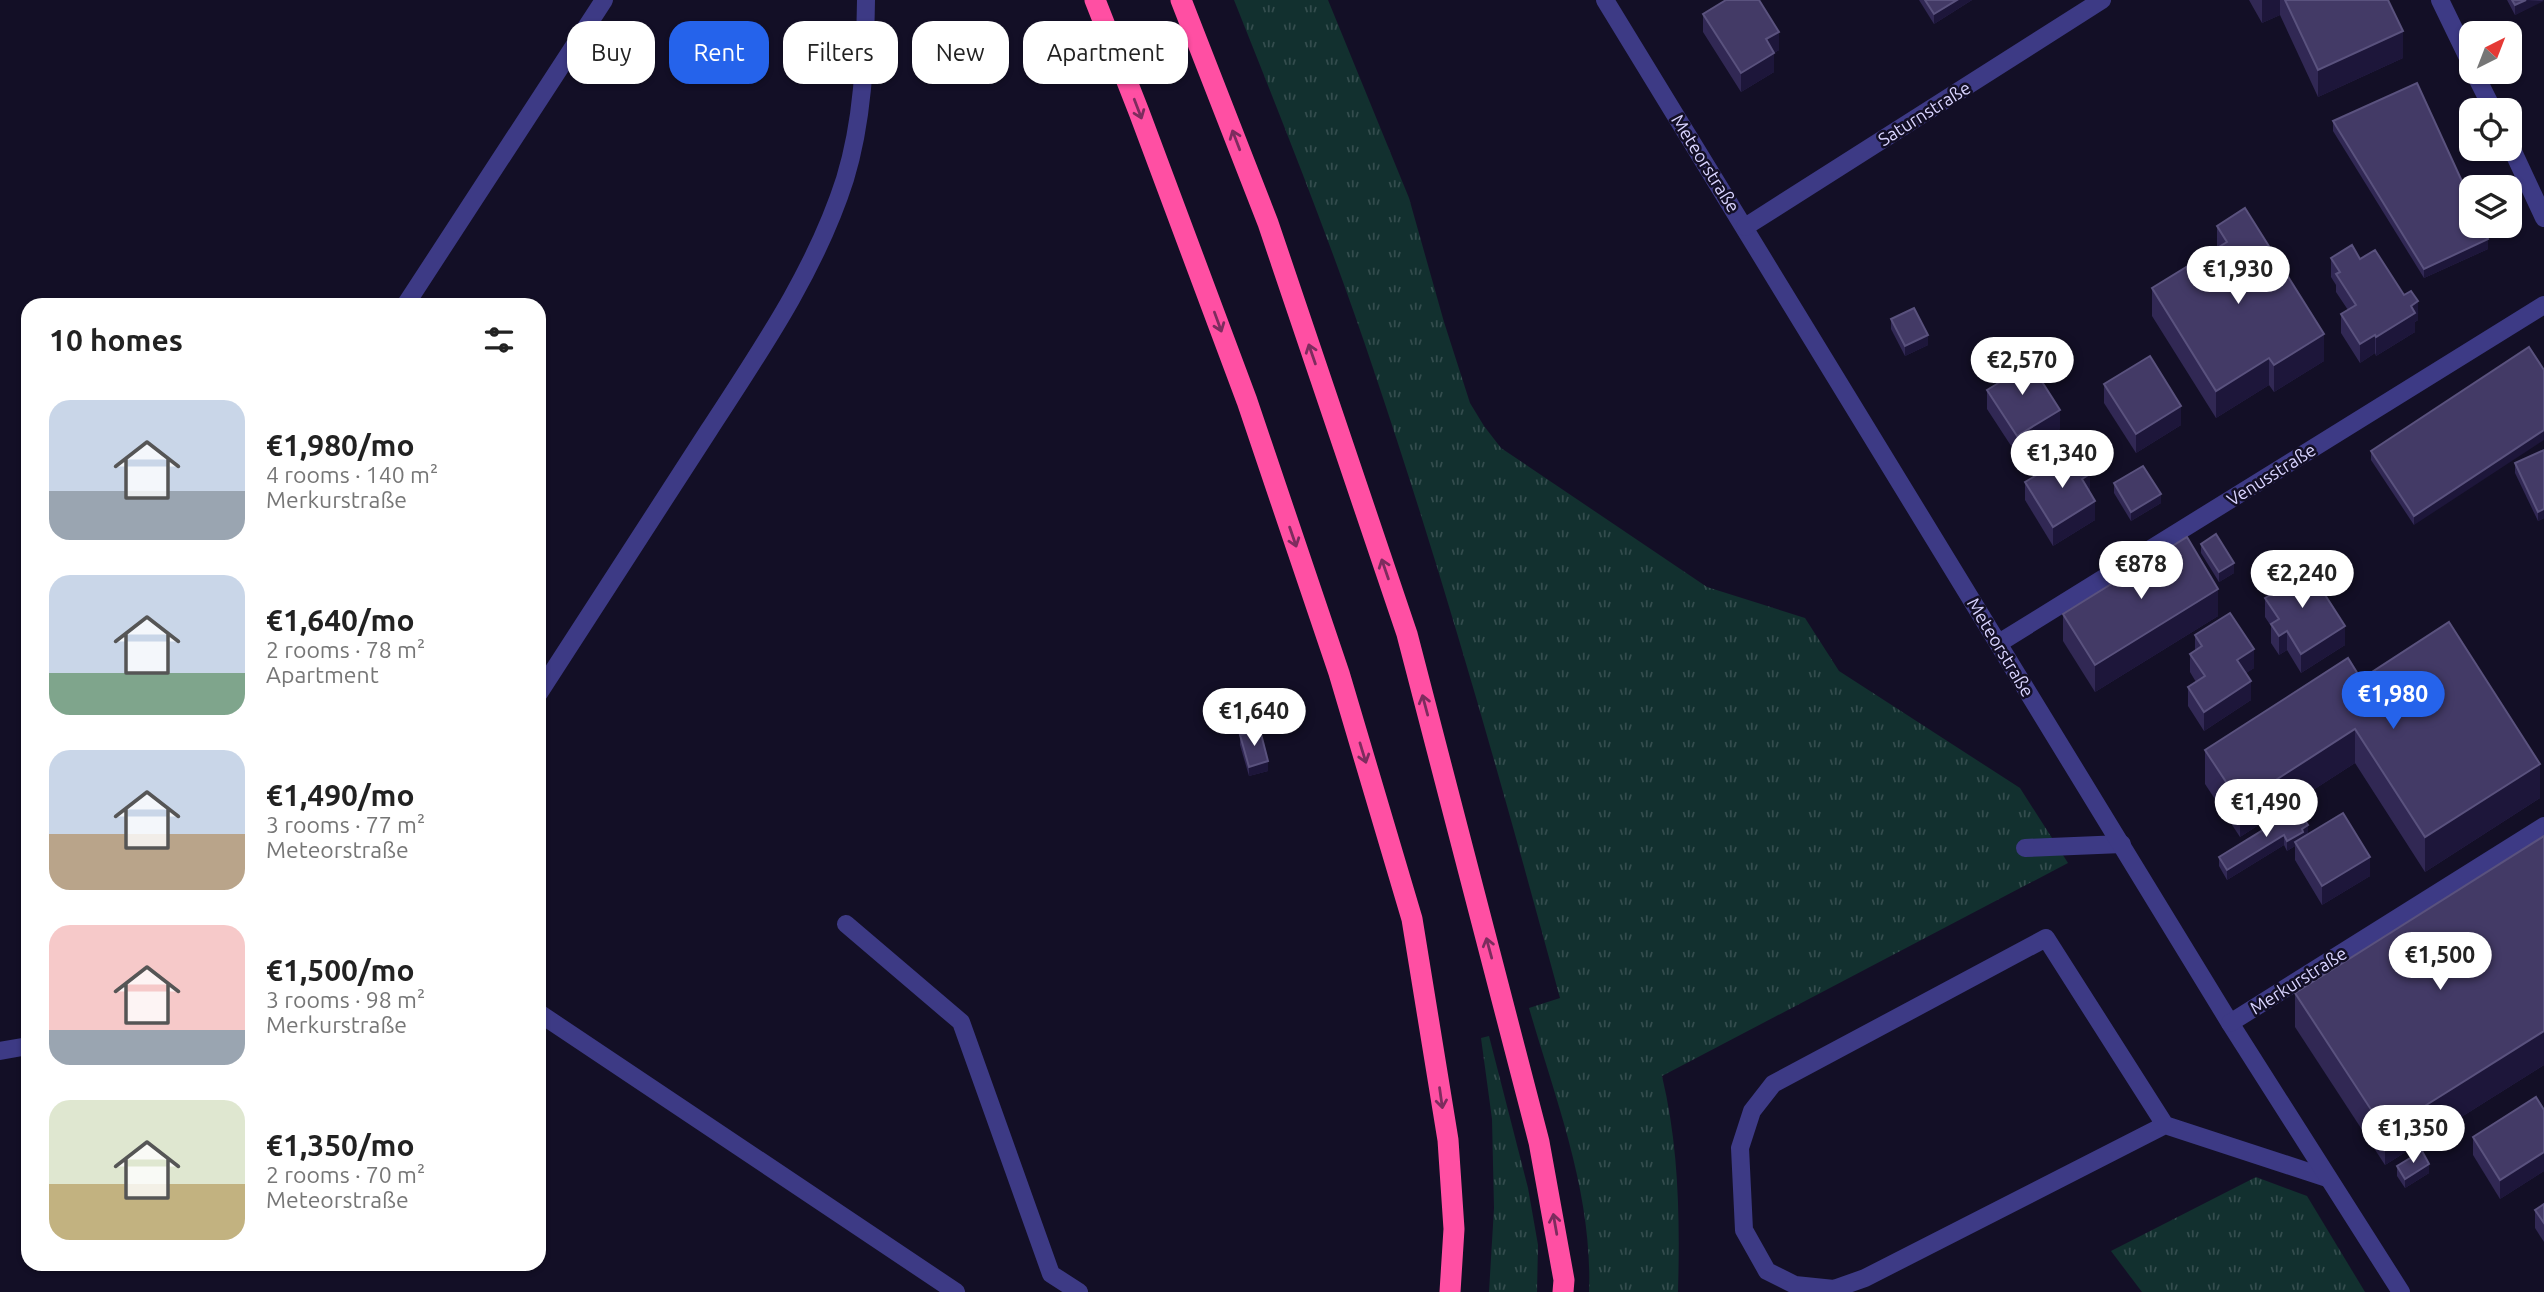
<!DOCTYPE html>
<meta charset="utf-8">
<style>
:root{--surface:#fff;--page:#f6f6f6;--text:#222;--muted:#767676;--accent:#2563eb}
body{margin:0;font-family:Ubuntu,sans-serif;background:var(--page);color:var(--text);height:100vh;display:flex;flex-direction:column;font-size:26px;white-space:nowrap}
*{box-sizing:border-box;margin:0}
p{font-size:23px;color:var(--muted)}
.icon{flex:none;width:38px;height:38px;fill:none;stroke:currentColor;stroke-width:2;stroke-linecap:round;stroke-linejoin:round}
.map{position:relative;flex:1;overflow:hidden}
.side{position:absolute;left:21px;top:298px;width:525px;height:973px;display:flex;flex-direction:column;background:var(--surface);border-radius:21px;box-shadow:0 2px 5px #0004}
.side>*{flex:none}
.top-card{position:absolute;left:567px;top:21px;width:665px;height:63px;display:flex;gap:14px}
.needle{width:46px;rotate:42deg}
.tools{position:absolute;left:2459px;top:21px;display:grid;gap:14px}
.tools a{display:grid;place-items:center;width:63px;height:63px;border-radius:14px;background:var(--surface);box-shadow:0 2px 5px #0004;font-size:35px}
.price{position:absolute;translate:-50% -60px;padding:0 16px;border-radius:24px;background:#fff;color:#222;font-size:23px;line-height:46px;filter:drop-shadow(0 2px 4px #0008)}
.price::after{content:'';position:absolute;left:50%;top:42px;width:21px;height:16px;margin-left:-10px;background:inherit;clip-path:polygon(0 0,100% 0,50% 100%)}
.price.selected{background:var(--accent);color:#fff}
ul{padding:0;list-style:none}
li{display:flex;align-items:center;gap:21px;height:175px;padding:0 28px}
li span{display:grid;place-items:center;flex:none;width:196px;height:140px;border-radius:21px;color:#555}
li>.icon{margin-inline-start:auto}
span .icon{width:84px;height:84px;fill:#fffc;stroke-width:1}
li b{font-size:30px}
h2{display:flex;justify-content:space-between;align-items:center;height:84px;padding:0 28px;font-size:30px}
.chip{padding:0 24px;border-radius:21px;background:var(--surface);box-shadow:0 2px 5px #0004;font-size:24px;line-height:63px}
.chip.selected{background:var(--accent);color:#fff}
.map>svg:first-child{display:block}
.grass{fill:url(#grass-tufts)}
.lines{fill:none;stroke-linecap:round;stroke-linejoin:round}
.lane{stroke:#3d3a85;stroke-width:18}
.street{stroke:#3d3a85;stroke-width:18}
.highway{stroke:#ff4fa3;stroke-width:21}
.wall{fill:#312854}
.shaded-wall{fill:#1d163a}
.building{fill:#433a66;stroke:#5a527e;stroke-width:2}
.oneway{stroke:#7d2c5e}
.labels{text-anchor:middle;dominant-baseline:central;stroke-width:5;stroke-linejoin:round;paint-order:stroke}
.street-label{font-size:18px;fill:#d9d4ff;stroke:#130f26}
</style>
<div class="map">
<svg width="2544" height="1292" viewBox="0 0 2544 1292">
<defs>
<pattern id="grass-tufts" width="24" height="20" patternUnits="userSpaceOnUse" patternTransform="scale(1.75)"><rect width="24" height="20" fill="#12302f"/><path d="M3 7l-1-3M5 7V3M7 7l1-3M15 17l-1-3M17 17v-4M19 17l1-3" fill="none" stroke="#344d4e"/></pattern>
</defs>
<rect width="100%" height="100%" fill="#130f26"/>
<g class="grass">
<path d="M1234,0H1328L1409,198L1444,322L1470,403L1484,426L1501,448L1707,587L1805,618L1839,671L2020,788L2068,863L1662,1076C1679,1147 1680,1219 1678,1292H1589C1593,1194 1556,1101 1529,1008L1560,998C1503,788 1444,578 1374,371C1332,245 1283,123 1234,0Z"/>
<polygon points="1489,1036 1528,1188 1538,1245 1537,1292 1489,1292 1494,1208 1492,1119 1481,1038"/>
<polygon points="2256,1177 2307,1196 2365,1292 2142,1292 2111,1251"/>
</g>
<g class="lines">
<g class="lane">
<polyline points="406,304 604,0"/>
<path d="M539,693C596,606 652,518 709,430C761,350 816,270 845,179C863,120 865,60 866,0"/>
<polyline points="2025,848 2122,844"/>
<polyline points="846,924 961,1022 1051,1274 1079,1292"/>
<polyline points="539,1013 956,1292"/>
<polyline points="0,1051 28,1046"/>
<polyline points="2165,1125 1865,1278 1834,1289 1795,1285 1767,1271 1744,1230 1740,1148 1752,1111 1773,1084 2046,938 2165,1125 2327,1178"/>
</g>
<g class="street">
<polyline points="1605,0 2230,1023 2401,1292"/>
<polyline points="2440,0 2471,64"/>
<polyline points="2474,72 2493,110"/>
<polyline points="2510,145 2544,218"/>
<polyline points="1745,227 2102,0"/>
<polyline points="1999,643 2544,305"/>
<polyline points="2230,1023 2544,826"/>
</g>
<g class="highway">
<polyline points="1095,0 1139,112 1247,401 1339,673 1412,919 1448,1140 1454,1229 1450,1292"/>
<polyline points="1181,0 1268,223 1407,634 1539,1142 1564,1280 1563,1292"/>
</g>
</g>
<g class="wall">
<polygon points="1919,0 1972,0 1934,24"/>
<polygon points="2249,0 2388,0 2403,58 2318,97 2280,15 2262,23"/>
<polygon points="2507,0 2544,0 2515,15"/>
<polygon points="1703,14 1779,50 1774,53 1774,72 1741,92 1703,32"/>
<polygon points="2333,121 2488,249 2424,278 2333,131"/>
<polygon points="2217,226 2324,361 2274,392 2269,385 2216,418 2152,316 2152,288 2217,247"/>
<polygon points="2331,258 2360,259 2418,320 2415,322 2415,332 2376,356 2375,353 2360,363 2341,333 2341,314 2348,310 2336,292 2336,285 2331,277"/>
<polygon points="1891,319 1928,345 1905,356 1891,329"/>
<polygon points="2529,347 2414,525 2371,460 2371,451"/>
<polygon points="1998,368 2060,429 2017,455 1987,409 1987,390 1998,383"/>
<polygon points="2104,384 2181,425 2136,453 2104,403"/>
<polygon points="2544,450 2544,518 2538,521 2515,473 2515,463"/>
<polygon points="2025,482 2090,493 2095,520 2053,546 2025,500"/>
<polygon points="2114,483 2161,503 2131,521 2114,493"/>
<polygon points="2201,544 2234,573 2219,582 2201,553"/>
<polygon points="2297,578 2345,645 2301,673 2287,650 2279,655 2271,643 2271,626 2265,617 2265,598 2269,595 2269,580"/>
<polygon points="2063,614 2218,616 2095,692 2063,641"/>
<polygon points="2195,635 2254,668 2246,673 2251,700 2204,731 2188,706 2188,687 2196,682 2190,672 2190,654 2195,650"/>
<polygon points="2361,679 2540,798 2425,872 2355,763 2240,837 2205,784 2205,750"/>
<polygon points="1240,735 1268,771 1249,776 1240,745"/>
<polygon points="2297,809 2308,834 2370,876 2322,905 2295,860 2295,846 2287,851 2284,845 2227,880 2219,866 2219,857"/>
<polygon points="2544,836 2544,1065 2385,1165 2295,1027 2295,993"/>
<polygon points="2544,1110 2544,1171 2500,1199 2473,1155 2473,1137"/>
<polygon points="2397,1166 2429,1173 2405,1188 2397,1176"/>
<polygon points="2544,1204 2544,1242 2535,1228 2535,1210"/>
</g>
<g class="shaded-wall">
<polygon points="1957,0 1972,0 1934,24 1934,14"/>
<polygon points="2262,0 2280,0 2280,15 2262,23"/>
<polygon points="2526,0 2544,1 2515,15 2515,5"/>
<polygon points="2403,31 2403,58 2318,97 2318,70"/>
<polygon points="1779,32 1779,50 1774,53 1774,72 1741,92 1741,73 1766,39"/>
<polygon points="2488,239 2488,249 2424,278 2424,269"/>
<polygon points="2418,301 2418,320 2415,322 2415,332 2376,356 2376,337 2411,306"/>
<polygon points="2324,334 2324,361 2274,392 2274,365"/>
<polygon points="1928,335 1928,345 1905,356 1905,346"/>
<polygon points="2375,335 2375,353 2360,363 2360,344"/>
<polygon points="2269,358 2269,385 2216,418 2216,391"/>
<polygon points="2181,406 2181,425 2136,453 2136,434"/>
<polygon points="2060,410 2060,429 2017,455 2017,436"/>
<polygon points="2544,430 2544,440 2414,525 2414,516"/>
<polygon points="2090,474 2090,493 2082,479"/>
<polygon points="2161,494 2161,503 2131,521 2131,512"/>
<polygon points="2095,501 2095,520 2053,546 2053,527"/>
<polygon points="2544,509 2544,518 2538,521 2538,512"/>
<polygon points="2234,563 2234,573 2219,582 2219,572"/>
<polygon points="2218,589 2218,616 2095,692 2095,665"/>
<polygon points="2345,626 2345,645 2301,673 2301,654"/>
<polygon points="2287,631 2287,650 2279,655 2279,636"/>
<polygon points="2254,649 2254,668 2237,679 2237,660"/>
<polygon points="2251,681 2251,700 2204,731 2204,712"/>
<polygon points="2355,729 2355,763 2240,837 2240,803"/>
<polygon points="1268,761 1268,771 1249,776 1249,767"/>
<polygon points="2540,764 2540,798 2425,872 2425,837"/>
<polygon points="2308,825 2308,835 2295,842 2295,846 2287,851 2287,841 2302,829"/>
<polygon points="2284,835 2284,845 2227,880 2227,870"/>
<polygon points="2370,857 2370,876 2322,905 2322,886"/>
<polygon points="2544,1031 2544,1065 2385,1165 2385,1131"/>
<polygon points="2544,1152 2544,1171 2500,1199 2500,1180"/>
<polygon points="2429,1164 2429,1173 2405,1188 2405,1179"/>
</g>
<g class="building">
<polygon points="1726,0 1759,0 1779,32 1766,39 1774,53 1741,73 1703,14"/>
<polygon points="1925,0 1957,0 1934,14"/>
<polygon points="2285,0 2388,0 2403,31 2318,70"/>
<polygon points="2512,0 2526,0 2515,5"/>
<polygon points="2417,83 2471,201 2471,226 2482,226 2488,239 2424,269 2333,121"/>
<polygon points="2245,208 2324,334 2274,365 2269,358 2216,391 2152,288 2227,242 2217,226"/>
<polygon points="2352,245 2360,259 2375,250 2404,295 2411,291 2418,301 2411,306 2415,313 2376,337 2375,335 2360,344 2341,314 2356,305 2336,274 2340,272 2331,258"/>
<polygon points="1914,308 1928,335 1905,346 1891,319"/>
<polygon points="2529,347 2544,370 2544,430 2414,516 2371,451"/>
<polygon points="2150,356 2181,406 2136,434 2104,384"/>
<polygon points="2012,360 2014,364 2020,360 2024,367 2030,363 2060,410 2017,436 1987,390 2005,379 1998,368"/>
<polygon points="2544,450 2544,509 2538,512 2515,463"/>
<polygon points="2068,456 2073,464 2081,458 2090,474 2082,479 2095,501 2053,527 2025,482"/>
<polygon points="2143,466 2161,494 2131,512 2114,483"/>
<polygon points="2216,534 2234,563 2219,572 2201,544"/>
<polygon points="2187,537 2218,589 2095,665 2063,614"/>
<polygon points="2290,567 2297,578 2309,570 2345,626 2301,654 2287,631 2279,636 2271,624 2279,619 2265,598 2277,591 2269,580"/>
<polygon points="2230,613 2254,649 2237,660 2251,681 2204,712 2188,687 2205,676 2190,654 2202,646 2195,635"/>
<polygon points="2449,622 2540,764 2425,837 2355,729 2240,803 2205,750 2348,658 2361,679"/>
<polygon points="1260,730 1268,761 1249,767 1240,735"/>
<polygon points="2297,809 2308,825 2302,829 2303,832 2287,841 2284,835 2227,870 2219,857"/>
<polygon points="2343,813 2370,857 2322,886 2295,842"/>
<polygon points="2544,836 2544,1031 2385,1131 2295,993"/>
<polygon points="2536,1097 2544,1110 2544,1152 2500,1180 2473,1137"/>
<polygon points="2422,1151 2429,1164 2405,1179 2397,1166"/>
<polygon points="2544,1204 2544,1223 2535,1210"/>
</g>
<defs><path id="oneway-shaft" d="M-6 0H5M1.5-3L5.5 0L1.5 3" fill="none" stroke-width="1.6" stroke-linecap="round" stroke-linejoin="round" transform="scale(1.75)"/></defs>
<g class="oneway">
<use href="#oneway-shaft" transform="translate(1138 109) rotate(69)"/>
<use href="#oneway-shaft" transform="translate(1236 140) rotate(-111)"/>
<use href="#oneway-shaft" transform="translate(1218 322) rotate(70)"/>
<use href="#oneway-shaft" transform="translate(1312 354) rotate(-109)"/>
<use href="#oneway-shaft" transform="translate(1293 537) rotate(71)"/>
<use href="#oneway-shaft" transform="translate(1385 569) rotate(-109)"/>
<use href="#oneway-shaft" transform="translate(1425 705) rotate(-105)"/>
<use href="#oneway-shaft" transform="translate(1363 753) rotate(73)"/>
<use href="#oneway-shaft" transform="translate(1489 948) rotate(-105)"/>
<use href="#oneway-shaft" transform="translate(1441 1098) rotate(82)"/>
<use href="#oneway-shaft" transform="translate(1555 1224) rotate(-100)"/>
</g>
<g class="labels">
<g class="street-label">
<text transform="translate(1924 113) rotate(-32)">Saturnstraße</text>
<text transform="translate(1706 163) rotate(58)">Meteorstraße</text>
<text transform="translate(2271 474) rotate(-32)">Venusstraße</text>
<text transform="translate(2001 647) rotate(59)">Meteorstraße</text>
<text transform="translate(2298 980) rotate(-32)">Merkurstraße</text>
</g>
</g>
</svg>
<div class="tools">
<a><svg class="needle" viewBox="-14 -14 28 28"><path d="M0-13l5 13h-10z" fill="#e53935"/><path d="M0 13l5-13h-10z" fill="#767676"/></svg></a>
<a><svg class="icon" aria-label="locate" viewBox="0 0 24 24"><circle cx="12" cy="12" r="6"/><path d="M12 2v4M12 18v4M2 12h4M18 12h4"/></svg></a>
<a><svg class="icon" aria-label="layers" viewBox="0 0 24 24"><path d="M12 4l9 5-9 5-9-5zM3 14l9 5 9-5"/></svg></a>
</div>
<b class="price" style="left:2238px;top:306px">€1,930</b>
<b class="price" style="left:2022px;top:397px">€2,570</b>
<b class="price" style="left:2062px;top:490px">€1,340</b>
<b class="price" style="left:2141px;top:601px">€878</b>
<b class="price" style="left:2302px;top:610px">€2,240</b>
<b class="price selected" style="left:2393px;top:731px">€1,980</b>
<b class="price" style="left:1254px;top:748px">€1,640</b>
<b class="price" style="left:2266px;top:839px">€1,490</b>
<b class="price" style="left:2440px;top:992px">€1,500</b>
<b class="price" style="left:2413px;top:1165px">€1,350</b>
<div class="top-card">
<a class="chip">Buy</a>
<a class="chip selected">Rent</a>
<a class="chip">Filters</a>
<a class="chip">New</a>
<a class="chip">Apartment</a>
</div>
<section class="side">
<h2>10 homes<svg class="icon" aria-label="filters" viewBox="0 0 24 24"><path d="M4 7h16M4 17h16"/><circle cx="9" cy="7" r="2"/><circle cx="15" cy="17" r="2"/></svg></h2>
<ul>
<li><span style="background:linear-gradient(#c9d6e8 65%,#9aa5b1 0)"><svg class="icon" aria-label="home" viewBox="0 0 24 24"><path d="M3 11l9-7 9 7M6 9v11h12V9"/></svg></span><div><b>€1,980/mo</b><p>4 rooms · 140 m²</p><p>Merkurstraße</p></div></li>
<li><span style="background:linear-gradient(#c9d6e8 70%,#7fa58c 0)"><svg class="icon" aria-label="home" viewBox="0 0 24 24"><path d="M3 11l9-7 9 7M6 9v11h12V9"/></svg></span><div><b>€1,640/mo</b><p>2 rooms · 78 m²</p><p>Apartment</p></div></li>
<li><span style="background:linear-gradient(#c9d6e8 60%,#b9a48a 0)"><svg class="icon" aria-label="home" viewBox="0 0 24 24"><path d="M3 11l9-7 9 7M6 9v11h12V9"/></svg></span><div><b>€1,490/mo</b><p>3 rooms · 77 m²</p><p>Meteorstraße</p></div></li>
<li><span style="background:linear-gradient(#f6c9c9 75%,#9aa5b1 0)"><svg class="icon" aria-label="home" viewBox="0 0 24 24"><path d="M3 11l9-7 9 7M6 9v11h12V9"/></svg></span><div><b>€1,500/mo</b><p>3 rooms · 98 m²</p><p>Merkurstraße</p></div></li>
<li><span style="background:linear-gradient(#dfe7d0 60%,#c2b280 0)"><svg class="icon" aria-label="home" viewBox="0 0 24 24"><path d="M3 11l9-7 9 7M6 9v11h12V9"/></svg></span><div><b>€1,350/mo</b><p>2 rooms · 70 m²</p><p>Meteorstraße</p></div></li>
</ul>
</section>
</div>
